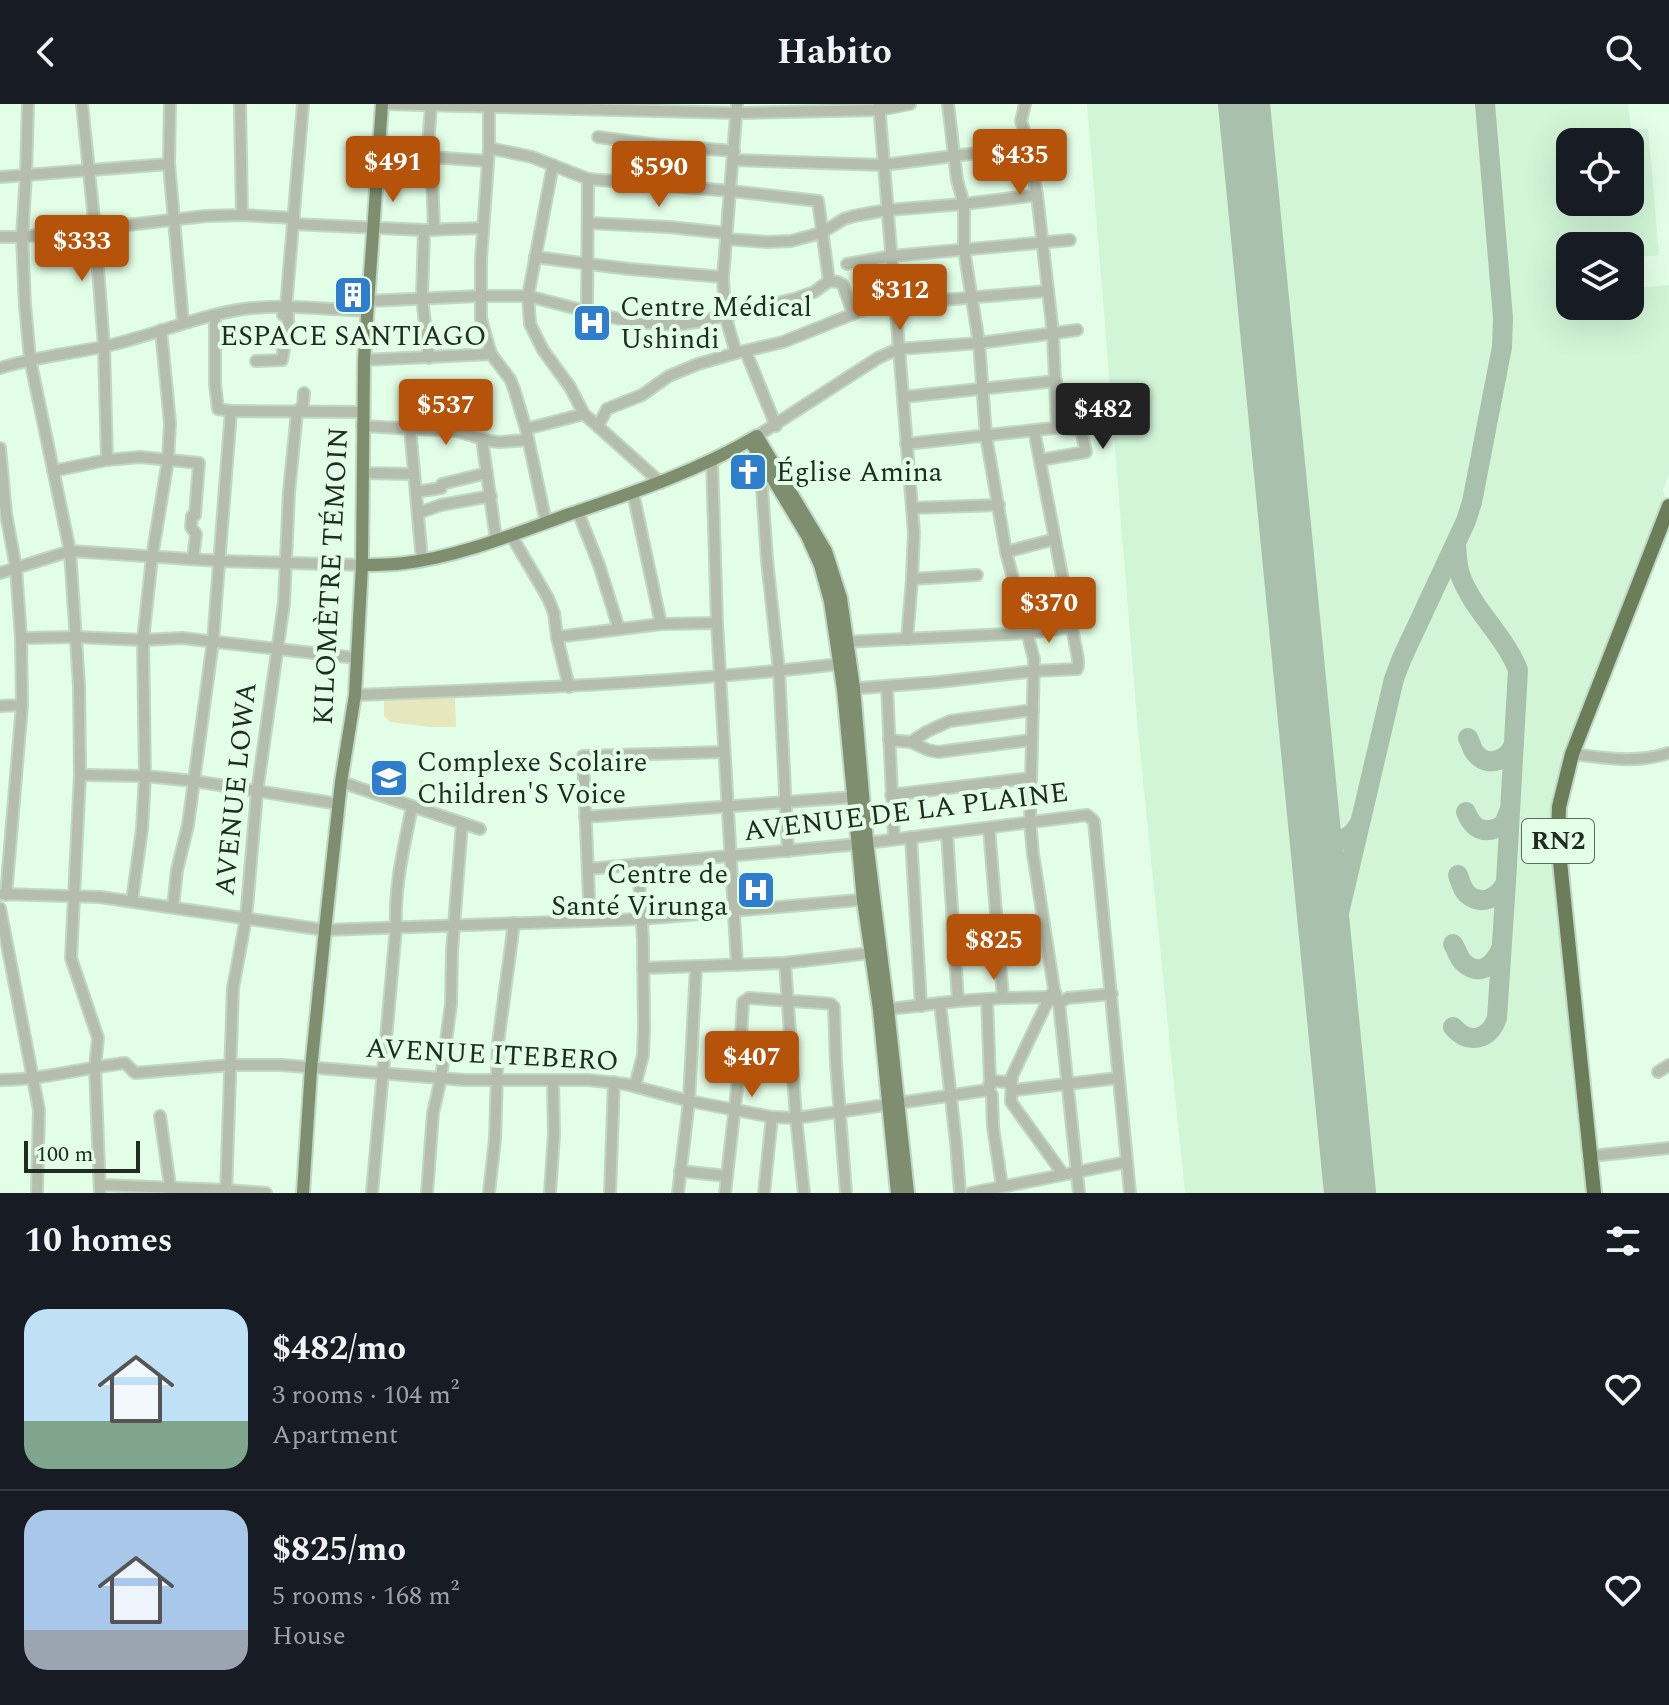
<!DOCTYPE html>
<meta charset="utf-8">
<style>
:root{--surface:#171b24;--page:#20242c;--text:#f1f3f6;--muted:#9ea1a6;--line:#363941;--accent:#b45309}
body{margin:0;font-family:Spectral,serif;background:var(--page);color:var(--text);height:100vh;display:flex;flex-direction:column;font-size:30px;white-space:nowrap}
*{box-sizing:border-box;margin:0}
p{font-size:26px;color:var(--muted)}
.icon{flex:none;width:44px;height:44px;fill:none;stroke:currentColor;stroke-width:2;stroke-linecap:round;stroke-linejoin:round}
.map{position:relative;height:1089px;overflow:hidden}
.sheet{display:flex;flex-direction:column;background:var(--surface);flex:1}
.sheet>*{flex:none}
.tools{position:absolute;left:1556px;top:24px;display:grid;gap:16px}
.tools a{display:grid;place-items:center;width:88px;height:88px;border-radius:16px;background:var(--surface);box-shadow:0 8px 32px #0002;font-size:40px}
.scale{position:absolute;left:24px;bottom:20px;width:116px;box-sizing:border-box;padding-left:8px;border:4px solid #202b22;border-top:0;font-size:22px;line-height:28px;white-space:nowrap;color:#202b22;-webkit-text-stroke:6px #e2fee6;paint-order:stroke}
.price{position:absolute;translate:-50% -68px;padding:0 18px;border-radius:8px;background:var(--accent);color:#fff;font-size:26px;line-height:52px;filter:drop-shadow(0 2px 4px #0008)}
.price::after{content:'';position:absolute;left:50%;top:48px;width:24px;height:18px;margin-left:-12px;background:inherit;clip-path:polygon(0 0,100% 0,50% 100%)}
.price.on{background:#222;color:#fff}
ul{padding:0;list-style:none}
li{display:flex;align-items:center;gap:24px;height:200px;padding:0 24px}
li+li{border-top:2px solid var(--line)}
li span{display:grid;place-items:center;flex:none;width:224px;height:160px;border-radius:24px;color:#555}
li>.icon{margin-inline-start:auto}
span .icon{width:96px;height:96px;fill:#fffc;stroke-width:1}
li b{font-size:34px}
h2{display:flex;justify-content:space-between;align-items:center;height:96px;padding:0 24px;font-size:34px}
header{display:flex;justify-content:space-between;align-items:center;height:104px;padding:0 24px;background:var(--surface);font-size:36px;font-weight:700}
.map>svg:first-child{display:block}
.built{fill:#d2f5d7;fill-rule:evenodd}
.green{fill:#e6e7bc}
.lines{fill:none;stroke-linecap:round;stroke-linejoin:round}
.taxiway{stroke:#a9c0ac;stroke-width:20}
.runway{stroke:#a9c0ac;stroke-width:52}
.minor-casing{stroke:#bfd8c3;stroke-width:14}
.major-casing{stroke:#bfd8c3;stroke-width:16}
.highway-casing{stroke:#bfd8c3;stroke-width:18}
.minor{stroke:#b5bdac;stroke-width:10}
.major{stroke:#7e8e6f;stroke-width:12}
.highway{stroke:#6b7d59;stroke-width:14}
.labels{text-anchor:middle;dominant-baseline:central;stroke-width:8;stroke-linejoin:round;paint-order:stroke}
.shield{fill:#e2fee6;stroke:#5a6a5d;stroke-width:2}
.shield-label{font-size:26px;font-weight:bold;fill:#202b22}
.poi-label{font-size:28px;fill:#202b22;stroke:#e2fee6;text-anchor:start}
.street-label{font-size:28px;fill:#202b22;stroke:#e2fee6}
</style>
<header><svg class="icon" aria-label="back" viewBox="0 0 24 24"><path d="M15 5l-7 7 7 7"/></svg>Habito<svg class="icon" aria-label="search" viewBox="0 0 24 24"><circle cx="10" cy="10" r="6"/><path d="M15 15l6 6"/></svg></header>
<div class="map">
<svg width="1669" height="1089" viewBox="0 0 1669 1089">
<rect width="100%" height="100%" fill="#e2fee6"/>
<path class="built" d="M1087,0H1628L1631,26L1648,24L1659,151L1634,154L1637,184L1669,181V370L1663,386L1666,396L1556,696L1589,1089H1185L1138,627ZM1570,38H1630V98H1570ZM1570,142H1630V202H1570Z"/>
<g class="green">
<polygon points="455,594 456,623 431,623 390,618 384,612 384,595"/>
<polygon points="421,676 448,685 450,688 446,692 418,684"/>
</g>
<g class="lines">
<g class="taxiway">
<path d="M1468,634C1471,639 1472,647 1477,651C1489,664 1509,655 1514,640"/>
<path d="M1466,708C1473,726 1486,732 1504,720L1509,707"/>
<path d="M1314,719C1316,723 1318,727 1321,730C1334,744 1352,734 1359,720"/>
<path d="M1458,771C1460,777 1462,785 1467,790C1482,803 1500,793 1506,778"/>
<path d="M1453,840C1457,846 1458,853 1463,858C1479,874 1494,861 1501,845"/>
<polyline points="1328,865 1331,843 1394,575 1402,554 1466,417 1472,398 1502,243 1503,214 1485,0"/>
<path d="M1453,923C1469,941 1489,936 1497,914L1506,778L1518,566C1505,532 1474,507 1461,473C1457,464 1457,451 1456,441"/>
</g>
<polyline class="runway" points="1244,0 1350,1089"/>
<defs>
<g id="minor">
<polyline points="28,0 26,70 22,133 25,201 30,255 70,447 79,581 80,671 71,854 98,934 95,963 100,1089"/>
<polyline points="82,0 95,125 104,243 107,356"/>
<polyline points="170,0 169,60 183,218"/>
<polyline points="240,0 242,111"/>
<polyline points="384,0 737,9 880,6 910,0"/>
<polyline points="489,0 489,44 481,155 481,215 491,250 510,275 514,285 526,325 546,418"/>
<polyline points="879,0 914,428 912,475 907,535"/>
<polyline points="948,0 957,76 964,100 964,146 979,239 986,332 1006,448 1034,555 1030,718 1033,750 1054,885 1059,899 1079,1089"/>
<polyline points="431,1 428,43 432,67 434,126"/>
<polyline points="598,33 658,41 734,47"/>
<polyline points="489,44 532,53 588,75 731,87 818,97 829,177"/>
<polyline points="379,53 431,53 487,57"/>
<polyline points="733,56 883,61 985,48 1026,33"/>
<polyline points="553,61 528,192 530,220 543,246 570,283 584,310 661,379"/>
<polyline points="1033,68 1052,65"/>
<polyline points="0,73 169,60"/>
<polyline points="588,119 669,123 726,129"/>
<polyline points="293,120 424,126 482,124"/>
<polyline points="424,126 422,194 429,254"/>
<polyline points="0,133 22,133 206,112 242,111 294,114"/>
<polyline points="726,135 767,138 791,137 821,129 844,115 854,112 887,106 964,100 1037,91"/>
<polyline points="535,153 629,165 723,173"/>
<polyline points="847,160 892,152 1070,136"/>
<polyline points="367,197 480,192 528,192 597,210 634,218 676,221 703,217 794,195 814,188 829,177 838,178 843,181 853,210"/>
<polyline points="587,208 588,75"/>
<polyline points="215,211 215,280 218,305 231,307"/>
<polyline points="746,248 776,322"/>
<polyline points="736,249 725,211 723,173 737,0"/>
<polyline points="364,256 491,250"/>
<polyline points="256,257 282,256 284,244 282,243 282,232 288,231 288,212 283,211 286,203 303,0"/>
<path d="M0,264C35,253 67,250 102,243C150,233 195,212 244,205C284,200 326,205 366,207"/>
<polyline points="903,293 1056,277"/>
<polyline points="362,322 456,327 490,337 499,338 528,336"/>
<polyline points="598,322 607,305 642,291 669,272 698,260 736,249 783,238 873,202 1048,187"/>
<polyline points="410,324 422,456"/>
<polyline points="526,325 584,310"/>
<polyline points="757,332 878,254 898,245 979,239 1077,226"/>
<polyline points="482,335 496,435"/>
<polyline points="906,340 1054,324 1057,322 1053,230 1037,91 1026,33 1021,17 1025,0"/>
<polyline points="0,344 6,410 16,464 21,534 22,601 6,791"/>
<polyline points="760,355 767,456 779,567 788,747"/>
<polyline points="1040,356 1086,348 1081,326 1056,323"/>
<polyline points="712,357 717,519 737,861"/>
<polyline points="53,367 107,356 140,353 199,359 195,411 192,412 191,423 196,430 193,455"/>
<polyline points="362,369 414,370"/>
<polyline points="416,388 441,384 442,380 487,369"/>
<polyline points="633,389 661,520"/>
<polyline points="912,404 999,401"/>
<polyline points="578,408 599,461 619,525"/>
<polyline points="418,409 441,401 491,392"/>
<polyline points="511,431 548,494 554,509 557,533 569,583"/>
<polyline points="1006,448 1055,435"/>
<polyline points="0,469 70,447 220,457 362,461"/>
<polyline points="912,475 977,471"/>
<polyline points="557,533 661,520 717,519"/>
<polyline points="21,534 76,533 143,536 182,534 357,554"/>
<polyline points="842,538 1028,529 1071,523"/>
<polyline points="887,582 894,735"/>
<polyline points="847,585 938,578 1035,567 1077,565 1078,562 1078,555 1034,326"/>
<path d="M355,591C517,585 679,579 840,560"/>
<polyline points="0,602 22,601"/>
<polyline points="889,636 911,638 928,646 938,648 1032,636"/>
<polyline points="911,638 926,628 950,617 1033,606"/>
<path d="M1572,650C1608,654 1634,660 1669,649"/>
<polyline points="80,671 145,672 194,677 339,700"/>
<polyline points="341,678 480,725"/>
<polyline points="891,691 1031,674"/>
<polyline points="585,713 854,693"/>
<polyline points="989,724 1003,894"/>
<polyline points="947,729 958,897"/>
<polyline points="911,733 921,902"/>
<polyline points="588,765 859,740 1087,711 1094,717 1130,1089"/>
<polyline points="0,790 100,793 325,826 641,815 870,795"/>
<polyline points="132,797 142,725 145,672 143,536 152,453 168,356 170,319 161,226"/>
<polyline points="173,803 177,766 188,721 213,537 231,307 362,308"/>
<polyline points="0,804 39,1006 37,1089"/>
<polyline points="590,817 583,652 724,648"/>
<polyline points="785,859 796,1014 804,1089"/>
<polyline points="643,864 785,859 870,849"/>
<polyline points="1051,890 1012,972 1011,998 1063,1070"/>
<polyline points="987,895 990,976 988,986 992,991 993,1023 1002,1082"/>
<polyline points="940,899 956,1038 960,1089"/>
<polyline points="881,906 958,897 1003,894 1049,893 1059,899 1068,894 1112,890"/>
<polyline points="1658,968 1669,961"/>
<path d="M0,976C42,976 83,964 125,959L135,969L231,961H281L465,976H589L625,980L689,997L772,1013L796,1014L988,986L993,977L1007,978L1015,986L1118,974"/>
<polyline points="635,982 643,951 644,925 643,836 638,760"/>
<polyline points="160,1012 171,1089"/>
<polyline points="1591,1052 1669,1044"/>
<polyline points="680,1067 727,1072"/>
<polyline points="100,1081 227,1086 266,1089"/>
<polyline points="226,1089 233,884 246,814 257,688 284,499 289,388 297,308 303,301 304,289"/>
<path d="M372,1089L396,824C394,782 404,743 412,703"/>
<polyline points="427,1089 433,1009 441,974 451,900 452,847 462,719"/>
<polyline points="489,1089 495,1035 498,939 514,819"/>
<polyline points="550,1089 554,1030 553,976"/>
<polyline points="610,1089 614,978"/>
<polyline points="678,1089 689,997 696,863"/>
<polyline points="725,1089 739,967 743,898 749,894 822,899 831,900 834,903 836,959 846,1089"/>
<polyline points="764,1089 772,1013"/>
<polyline points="971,1089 1127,1058"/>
</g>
<g id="major">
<polyline points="750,337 807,432 820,461 830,497 843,585 863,796 879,906 897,1089"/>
<path d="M362,461C376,461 390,461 405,459C459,453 519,428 570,410C635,388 698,367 757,332L826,447L841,494L854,584L867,738L888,905L908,1089"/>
<polyline points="303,1089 311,965 325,826 341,678 355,591 362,461 364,256 382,0"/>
</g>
<polyline id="highway" points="1594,1089 1558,738 1559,703 1572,650 1669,402"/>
</defs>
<use href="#minor" class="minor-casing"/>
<use href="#major" class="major-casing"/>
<use href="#highway" class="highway-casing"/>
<use href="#minor" class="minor"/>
<use href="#major" class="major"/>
<use href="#highway" class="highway"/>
</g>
<defs>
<symbol id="building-square" viewBox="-11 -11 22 22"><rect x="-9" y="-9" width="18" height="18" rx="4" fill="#2e7ecd" stroke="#e2fee6"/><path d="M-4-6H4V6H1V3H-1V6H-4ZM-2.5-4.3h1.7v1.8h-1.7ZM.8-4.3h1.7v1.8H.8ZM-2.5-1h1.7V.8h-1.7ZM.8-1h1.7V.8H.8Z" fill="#fff"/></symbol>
<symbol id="hospital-square" viewBox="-11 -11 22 22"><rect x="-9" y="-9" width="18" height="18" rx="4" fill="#2e7ecd" stroke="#e2fee6"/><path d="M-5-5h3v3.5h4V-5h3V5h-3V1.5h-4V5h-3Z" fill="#fff"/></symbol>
<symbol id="church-square" viewBox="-11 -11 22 22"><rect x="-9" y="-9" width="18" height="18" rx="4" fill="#2e7ecd" stroke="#e2fee6"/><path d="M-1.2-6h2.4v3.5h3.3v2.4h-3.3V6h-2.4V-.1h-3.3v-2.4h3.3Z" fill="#fff"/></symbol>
<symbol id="school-square" viewBox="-11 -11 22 22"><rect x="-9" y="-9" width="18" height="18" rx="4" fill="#2e7ecd" stroke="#e2fee6"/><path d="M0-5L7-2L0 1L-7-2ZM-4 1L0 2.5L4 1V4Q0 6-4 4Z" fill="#fff"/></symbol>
</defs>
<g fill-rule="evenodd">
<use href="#building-square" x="331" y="169" width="44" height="44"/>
<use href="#hospital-square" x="570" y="197" width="44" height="44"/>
<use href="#church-square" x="726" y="346" width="44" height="44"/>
<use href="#school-square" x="367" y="652" width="44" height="44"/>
<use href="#hospital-square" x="734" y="764" width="44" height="44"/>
</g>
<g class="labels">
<rect class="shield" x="1522" y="715" width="72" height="44" rx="6"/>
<g class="shield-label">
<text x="1558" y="737">RN2</text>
</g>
<g class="poi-label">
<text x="620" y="203">Centre Médical<tspan x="620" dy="32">Ushindi</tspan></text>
<text x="353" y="232" text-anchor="middle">ESPACE SANTIAGO</text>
<text x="776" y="368">Église Amina</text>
<text x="417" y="658">Complexe Scolaire<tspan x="417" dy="32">Children'S Voice</tspan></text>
<text x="728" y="770" text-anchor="end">Centre de<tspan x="728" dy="32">Santé Virunga</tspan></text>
</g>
<g class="street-label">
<text transform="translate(331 472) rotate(-87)">KILOMÈTRE TÉMOIN</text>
<text transform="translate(236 685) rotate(-84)">AVENUE LOWA</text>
<text transform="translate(906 708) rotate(-7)">AVENUE DE LA PLAINE</text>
<text transform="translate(492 951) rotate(3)">AVENUE ITEBERO</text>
</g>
</g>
</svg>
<div class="tools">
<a><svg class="icon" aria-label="locate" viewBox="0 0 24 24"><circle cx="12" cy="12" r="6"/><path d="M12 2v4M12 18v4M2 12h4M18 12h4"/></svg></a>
<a><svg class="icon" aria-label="layers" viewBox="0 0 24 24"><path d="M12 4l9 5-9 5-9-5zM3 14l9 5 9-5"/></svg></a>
</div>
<div class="scale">100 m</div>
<b class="price" style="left:1020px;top:93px">$435</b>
<b class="price" style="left:393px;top:100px">$491</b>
<b class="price" style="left:659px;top:105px">$590</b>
<b class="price" style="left:82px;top:179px">$333</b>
<b class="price" style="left:900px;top:228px">$312</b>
<b class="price" style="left:446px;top:343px">$537</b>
<b class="price on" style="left:1103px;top:347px">$482</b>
<b class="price" style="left:1049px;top:541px">$370</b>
<b class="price" style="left:994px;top:878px">$825</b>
<b class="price" style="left:752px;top:995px">$407</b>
</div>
<section class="sheet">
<h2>10 homes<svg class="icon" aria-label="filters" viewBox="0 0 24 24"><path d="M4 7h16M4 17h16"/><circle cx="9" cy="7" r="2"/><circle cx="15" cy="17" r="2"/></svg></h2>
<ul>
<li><span style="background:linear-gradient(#bfe0f5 70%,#7fa58c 0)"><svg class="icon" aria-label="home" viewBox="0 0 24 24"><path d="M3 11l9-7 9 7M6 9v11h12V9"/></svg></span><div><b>$482/mo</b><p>3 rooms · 104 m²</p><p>Apartment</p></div><svg class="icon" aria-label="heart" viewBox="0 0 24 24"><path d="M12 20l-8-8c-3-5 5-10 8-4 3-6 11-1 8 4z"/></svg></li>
<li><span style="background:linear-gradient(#a9c7e8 75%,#9aa5b1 0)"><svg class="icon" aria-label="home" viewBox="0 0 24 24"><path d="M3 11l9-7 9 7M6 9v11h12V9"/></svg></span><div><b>$825/mo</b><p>5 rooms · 168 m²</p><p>House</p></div><svg class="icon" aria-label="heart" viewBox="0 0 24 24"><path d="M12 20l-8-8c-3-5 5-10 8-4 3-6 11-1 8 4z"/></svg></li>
</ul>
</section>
